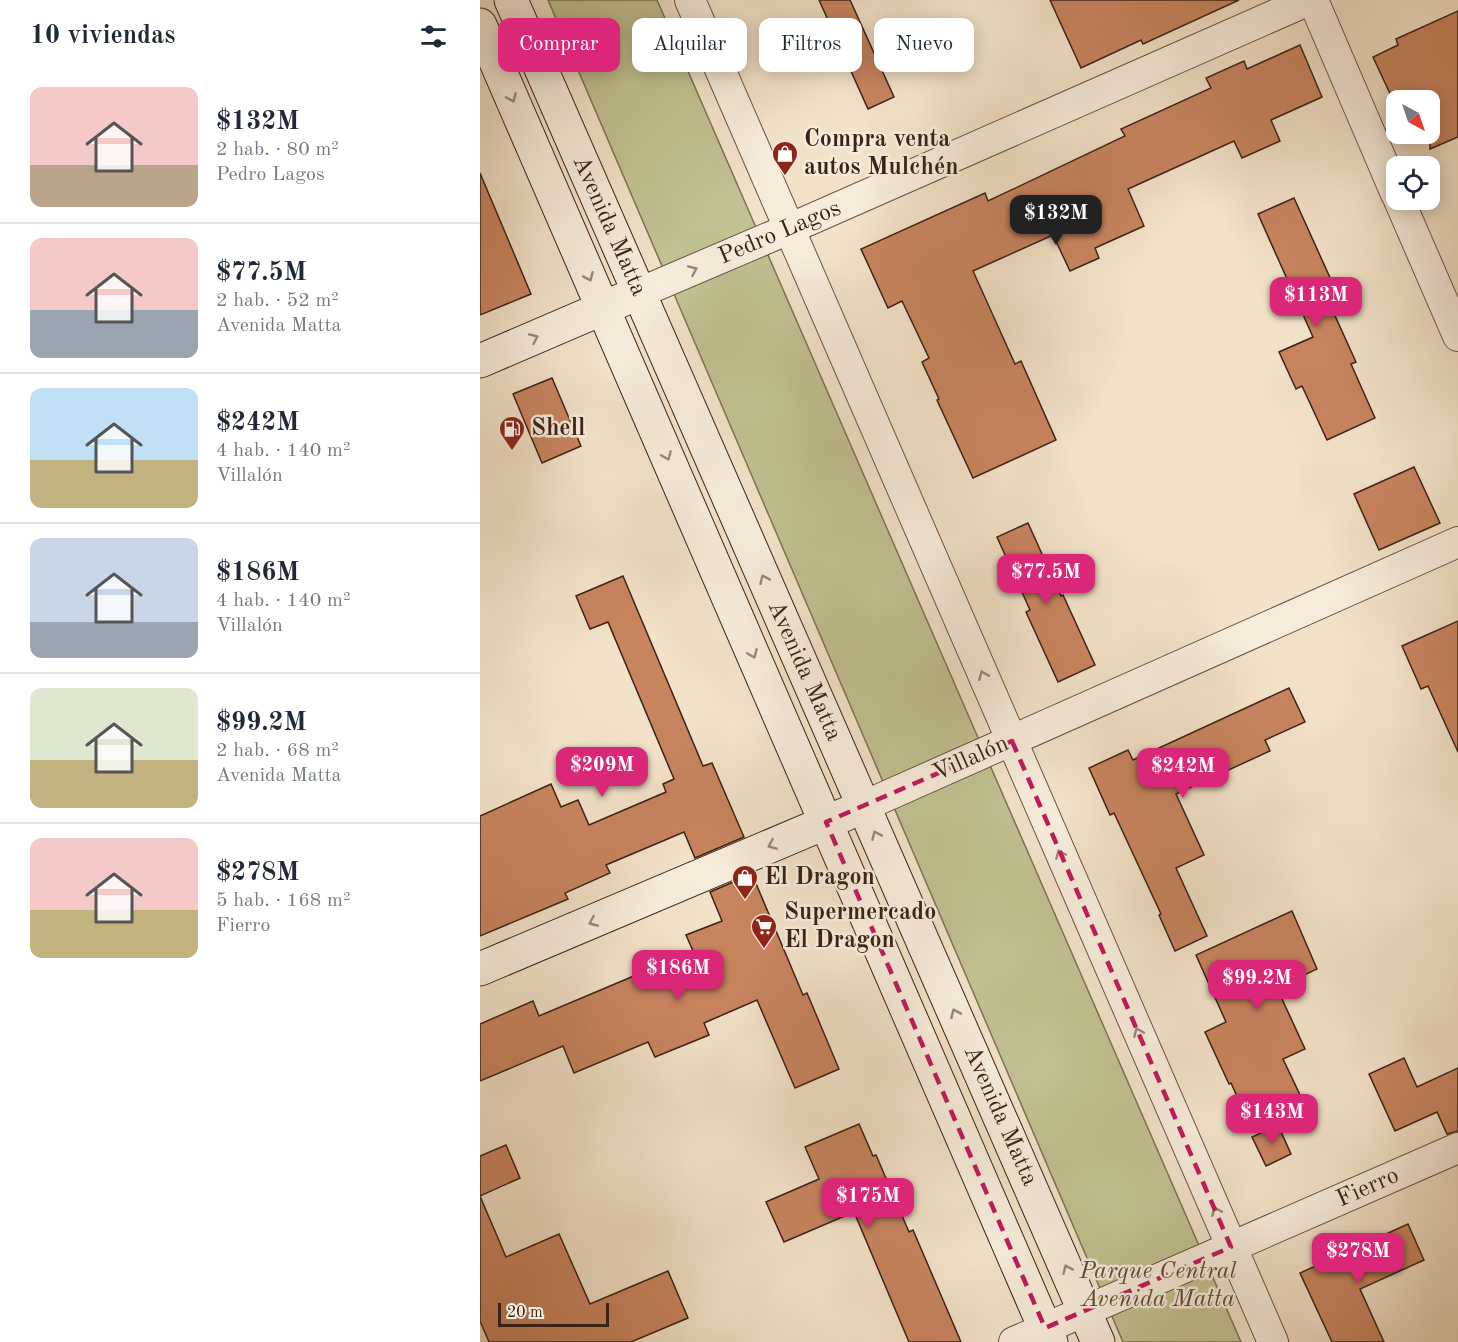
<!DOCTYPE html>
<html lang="es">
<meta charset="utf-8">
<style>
:root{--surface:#fff;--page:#f2f2f3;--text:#1f2937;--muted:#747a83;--line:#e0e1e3;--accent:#db2777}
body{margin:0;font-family:"Old Standard TT",serif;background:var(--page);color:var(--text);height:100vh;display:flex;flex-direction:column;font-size:22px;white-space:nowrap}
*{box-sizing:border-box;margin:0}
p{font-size:20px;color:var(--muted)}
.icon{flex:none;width:33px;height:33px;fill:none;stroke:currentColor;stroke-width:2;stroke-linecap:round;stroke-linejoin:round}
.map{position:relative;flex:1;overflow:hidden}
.panel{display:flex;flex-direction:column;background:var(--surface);width:480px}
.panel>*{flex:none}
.guide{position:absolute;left:18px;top:18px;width:570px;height:54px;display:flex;gap:12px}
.needle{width:39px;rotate:140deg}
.buttons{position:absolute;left:906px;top:90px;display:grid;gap:12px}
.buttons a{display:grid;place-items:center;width:54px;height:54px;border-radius:12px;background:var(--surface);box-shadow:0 3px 15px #0003;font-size:30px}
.scale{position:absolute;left:18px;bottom:15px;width:111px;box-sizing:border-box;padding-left:6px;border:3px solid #3c2214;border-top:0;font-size:16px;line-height:21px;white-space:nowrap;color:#3c2214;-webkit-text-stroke:4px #f7ecdb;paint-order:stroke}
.price{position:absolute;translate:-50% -51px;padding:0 14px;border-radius:12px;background:var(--accent);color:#fff;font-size:20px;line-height:39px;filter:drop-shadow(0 2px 3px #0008)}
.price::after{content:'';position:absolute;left:50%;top:36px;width:18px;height:14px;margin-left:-9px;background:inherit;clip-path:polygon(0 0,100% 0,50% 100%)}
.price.selected{background:#222;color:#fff}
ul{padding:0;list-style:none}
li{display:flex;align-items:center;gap:18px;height:150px;padding:0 30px}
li+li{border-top:2px solid var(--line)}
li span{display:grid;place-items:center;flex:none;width:168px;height:120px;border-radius:12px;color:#555}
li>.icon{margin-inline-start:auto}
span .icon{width:72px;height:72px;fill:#fffc;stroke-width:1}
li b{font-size:26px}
h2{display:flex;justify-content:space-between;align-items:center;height:72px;padding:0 30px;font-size:26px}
.pill{padding:0 21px;border-radius:12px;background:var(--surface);box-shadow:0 3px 15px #0003;font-size:21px;line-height:54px}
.pill.selected{background:var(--accent);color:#fff}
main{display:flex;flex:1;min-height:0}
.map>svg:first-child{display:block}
.green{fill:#c1c191;stroke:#7e7252;stroke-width:1.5}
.building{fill:#c8845f;stroke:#3c2214;stroke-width:1.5}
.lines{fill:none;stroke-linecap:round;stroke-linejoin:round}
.street-casing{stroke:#6a5241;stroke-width:32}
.secondary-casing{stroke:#3c2214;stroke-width:35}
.street{stroke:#f7ecdb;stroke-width:30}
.secondary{stroke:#f7ecdb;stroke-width:33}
.oneway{stroke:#9a8778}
.marked{fill:none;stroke:#c2185b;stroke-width:4.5;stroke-dasharray:12 8;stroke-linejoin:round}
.labels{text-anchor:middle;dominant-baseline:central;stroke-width:5;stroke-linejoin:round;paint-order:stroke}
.poi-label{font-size:24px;font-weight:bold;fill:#3c2214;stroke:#f7ecdb;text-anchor:start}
.street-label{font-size:24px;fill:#3c2214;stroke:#f7ecdb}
.park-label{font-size:24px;font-style:italic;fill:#5d4a33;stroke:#f7ecdb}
</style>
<main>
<section class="panel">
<h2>10 viviendas<svg class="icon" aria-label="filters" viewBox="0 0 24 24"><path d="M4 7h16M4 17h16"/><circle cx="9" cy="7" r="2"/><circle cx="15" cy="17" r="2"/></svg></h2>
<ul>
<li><span style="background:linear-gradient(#f6c9c9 65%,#b9a48a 0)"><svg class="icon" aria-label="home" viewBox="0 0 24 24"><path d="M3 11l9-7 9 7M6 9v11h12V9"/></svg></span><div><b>$132M</b><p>2 hab. · 80 m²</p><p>Pedro Lagos</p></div></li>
<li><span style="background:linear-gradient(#f6c9c9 60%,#9aa5b1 0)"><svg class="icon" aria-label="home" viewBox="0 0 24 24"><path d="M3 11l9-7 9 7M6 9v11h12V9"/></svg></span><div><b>$77.5M</b><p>2 hab. · 52 m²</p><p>Avenida Matta</p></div></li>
<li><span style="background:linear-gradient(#bfe0f5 60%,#c2b280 0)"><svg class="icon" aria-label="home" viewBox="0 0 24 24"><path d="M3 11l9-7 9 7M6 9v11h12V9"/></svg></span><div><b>$242M</b><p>4 hab. · 140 m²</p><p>Villalón</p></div></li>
<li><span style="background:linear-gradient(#c9d6e8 70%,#9aa5b1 0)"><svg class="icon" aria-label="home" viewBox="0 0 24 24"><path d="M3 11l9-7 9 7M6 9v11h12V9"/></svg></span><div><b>$186M</b><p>4 hab. · 140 m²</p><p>Villalón</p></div></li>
<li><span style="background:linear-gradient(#dfe7d0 60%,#c2b280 0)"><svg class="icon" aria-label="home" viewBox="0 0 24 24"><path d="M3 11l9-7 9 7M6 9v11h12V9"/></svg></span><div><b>$99.2M</b><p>2 hab. · 68 m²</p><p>Avenida Matta</p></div></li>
<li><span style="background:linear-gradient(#f6c9c9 60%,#c2b280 0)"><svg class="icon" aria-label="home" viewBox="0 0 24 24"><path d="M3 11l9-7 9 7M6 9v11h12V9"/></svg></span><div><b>$278M</b><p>5 hab. · 168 m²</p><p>Fierro</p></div></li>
</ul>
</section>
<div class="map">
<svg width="978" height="1342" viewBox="0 0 978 1342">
<rect width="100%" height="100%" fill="#f2e2c8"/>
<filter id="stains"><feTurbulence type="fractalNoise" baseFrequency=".00333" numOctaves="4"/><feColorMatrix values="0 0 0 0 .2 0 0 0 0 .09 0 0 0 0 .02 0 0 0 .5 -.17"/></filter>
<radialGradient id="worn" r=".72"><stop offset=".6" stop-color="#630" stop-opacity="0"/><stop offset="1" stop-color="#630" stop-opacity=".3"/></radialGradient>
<polygon class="green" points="68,0 177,0 761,1342 643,1342"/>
<g class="building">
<polygon points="339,0 370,0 414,97 388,109"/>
<polygon points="570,0 759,0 663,44 661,40 601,68"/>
<polygon points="978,11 978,137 950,149 950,100 913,100 893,57 918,45 916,39"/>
<polygon points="820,45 842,97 791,120 800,141 762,158 754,141 648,189 664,226 615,248 619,258 590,271 573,235 493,271 535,364 541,361 576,440 493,478 457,400 459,399 442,362 449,358 422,301 408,308 381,249 505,193 508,201 645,136 641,129 731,88 726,78 764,61 767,69"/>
<polygon points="0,173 51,294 0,315"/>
<polygon points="814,198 852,282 842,287 876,362 871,364 895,418 847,440 822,386 816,389 799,352 833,337 778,214"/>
<polygon points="72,378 101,446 62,463 33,394"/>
<polygon points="934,467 960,523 899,550 874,494"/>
<polygon points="548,523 581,596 583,595 615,665 578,682 546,612 550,610 517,537"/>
<polygon points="143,576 223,766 232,763 264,837 215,858 204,832 126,865 130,873 85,893 88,899 0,936 0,816 71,784 81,807 98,800 109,825 186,792 183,784 194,779 128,622 110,629 96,596"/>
<polygon points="978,621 978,752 948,686 941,689 922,646"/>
<polygon points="809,688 825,722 785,740 790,751 696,794 724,855 696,868 727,936 695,951 679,915 681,914 634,813 630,815 609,768 648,750 653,760"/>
<polygon points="272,874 323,995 327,993 359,1069 315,1088 277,1000 224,1023 229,1035 175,1057 168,1042 94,1073 83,1046 0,1081 0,1024 53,1001 59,1016 213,951 206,935 242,921 230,892"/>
<polygon points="812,911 837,969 797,988 825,1049 803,1059 821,1097 768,1121 751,1083 749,1084 725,1032 746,1022 716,955"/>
<polygon points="924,1058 937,1087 978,1068 978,1131 967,1134 957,1112 915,1131 889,1074"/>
<polygon points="379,1124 393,1156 396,1155 429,1232 433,1230 481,1342 429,1342 374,1212 304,1242 286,1202 339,1179 325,1147"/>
<polygon points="798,1125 811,1154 786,1166 772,1137"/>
<polygon points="26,1145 40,1178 0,1196 0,1156"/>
<polygon points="0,1196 26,1257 79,1234 110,1304 188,1271 208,1318 151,1342 9,1342 0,1321"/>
<polygon points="928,1224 944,1260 880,1289 904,1342 852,1342 820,1273"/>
</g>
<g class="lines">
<defs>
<g id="street">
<polyline points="210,0 793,1342"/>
<polyline points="833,0 916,194"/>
<polyline points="919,200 978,336"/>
<polyline points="159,293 309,229 829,0"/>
<polyline points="384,806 978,542"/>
<polyline points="534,1342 978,1148"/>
</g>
<g id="secondary">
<polyline points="31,0 618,1342"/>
<polyline points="0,25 571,1342"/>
<polyline points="0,361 142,300"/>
<polyline points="0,969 366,814"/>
</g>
</defs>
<use href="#street" class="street-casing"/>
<use href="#secondary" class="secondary-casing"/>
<use href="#street" class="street"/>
<use href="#secondary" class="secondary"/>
</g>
<defs><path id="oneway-chevron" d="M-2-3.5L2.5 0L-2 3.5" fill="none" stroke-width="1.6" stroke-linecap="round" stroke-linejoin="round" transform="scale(1.5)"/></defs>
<g class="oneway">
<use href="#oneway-chevron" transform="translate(32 98) rotate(67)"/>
<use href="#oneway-chevron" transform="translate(213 270) rotate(-23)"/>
<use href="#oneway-chevron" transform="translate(109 277) rotate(66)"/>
<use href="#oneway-chevron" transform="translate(54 338) rotate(-24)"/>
<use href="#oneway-chevron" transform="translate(187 456) rotate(67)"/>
<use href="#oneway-chevron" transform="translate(284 579) rotate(-114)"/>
<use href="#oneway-chevron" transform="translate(273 654) rotate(67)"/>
<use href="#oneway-chevron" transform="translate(503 675) rotate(-113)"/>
<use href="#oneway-chevron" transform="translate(396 835) rotate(-114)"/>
<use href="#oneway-chevron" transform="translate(292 845) rotate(157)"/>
<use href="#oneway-chevron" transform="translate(580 854) rotate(-113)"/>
<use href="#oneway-chevron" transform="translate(113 922) rotate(157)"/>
<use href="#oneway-chevron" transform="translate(475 1013) rotate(-114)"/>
<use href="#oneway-chevron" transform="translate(658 1032) rotate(-113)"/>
<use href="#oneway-chevron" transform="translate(736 1211) rotate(-113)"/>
<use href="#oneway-chevron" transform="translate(587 1269) rotate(-114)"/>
</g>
<path class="marked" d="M532,741L751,1247L565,1328L346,822Z"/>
<defs>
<symbol id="shop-pin" viewBox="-11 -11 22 30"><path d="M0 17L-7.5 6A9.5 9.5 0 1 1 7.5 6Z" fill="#8f2418" stroke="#f7ecdb"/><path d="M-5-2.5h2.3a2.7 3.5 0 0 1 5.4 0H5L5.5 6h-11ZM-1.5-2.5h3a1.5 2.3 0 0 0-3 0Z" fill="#fff"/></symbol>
<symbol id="fuel-pin" viewBox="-11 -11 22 30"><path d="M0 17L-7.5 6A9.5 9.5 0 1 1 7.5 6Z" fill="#8f2418" stroke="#f7ecdb"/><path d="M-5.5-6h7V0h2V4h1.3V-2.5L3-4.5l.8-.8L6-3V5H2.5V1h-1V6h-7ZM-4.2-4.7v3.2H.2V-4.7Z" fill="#fff"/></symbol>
<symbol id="supermarket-pin" viewBox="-11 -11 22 30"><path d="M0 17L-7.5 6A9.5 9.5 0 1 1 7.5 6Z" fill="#8f2418" stroke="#f7ecdb"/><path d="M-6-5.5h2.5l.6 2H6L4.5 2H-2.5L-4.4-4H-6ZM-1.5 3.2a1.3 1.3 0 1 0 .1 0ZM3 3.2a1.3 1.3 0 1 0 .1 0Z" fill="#fff"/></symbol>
</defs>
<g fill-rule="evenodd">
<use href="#shop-pin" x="290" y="139" width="30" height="40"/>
<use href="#fuel-pin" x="17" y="414" width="30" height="40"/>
<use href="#shop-pin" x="250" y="863" width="30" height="40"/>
<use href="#supermarket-pin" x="269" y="912" width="30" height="40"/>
</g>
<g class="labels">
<g class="poi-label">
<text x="324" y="140">Compra venta<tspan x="324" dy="28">autos Mulchén</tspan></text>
<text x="51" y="429">Shell</text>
<text x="284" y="878">El Dragon</text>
<text x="304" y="913">Supermercado<tspan x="304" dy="28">El Dragon</tspan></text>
</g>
<g class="street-label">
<text transform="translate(129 226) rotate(66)">Avenida Matta</text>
<text transform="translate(300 233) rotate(-23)">Pedro Lagos</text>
<text transform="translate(324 671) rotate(66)">Avenida Matta</text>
<text transform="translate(491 759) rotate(-24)">Villalón</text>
<text transform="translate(520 1116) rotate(66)">Avenida Matta</text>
<text transform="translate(888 1188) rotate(-24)">Fierro</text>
</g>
<g class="park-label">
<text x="678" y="1272">Parque Central<tspan x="678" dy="28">Avenida Matta</tspan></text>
</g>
</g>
<rect width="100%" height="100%" filter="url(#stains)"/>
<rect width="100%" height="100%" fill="url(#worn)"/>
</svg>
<div class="buttons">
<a><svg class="needle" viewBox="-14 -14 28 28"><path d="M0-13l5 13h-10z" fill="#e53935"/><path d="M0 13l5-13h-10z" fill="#747a83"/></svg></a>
<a><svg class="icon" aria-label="locate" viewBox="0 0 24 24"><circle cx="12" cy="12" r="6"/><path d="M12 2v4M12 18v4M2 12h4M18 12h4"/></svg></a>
</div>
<div class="scale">20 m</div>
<b class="price selected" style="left:576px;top:246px">$132M</b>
<b class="price" style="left:836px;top:328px">$113M</b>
<b class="price" style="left:566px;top:605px">$77.5M</b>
<b class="price" style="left:122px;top:798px">$209M</b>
<b class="price" style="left:703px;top:799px">$242M</b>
<b class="price" style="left:198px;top:1001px">$186M</b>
<b class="price" style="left:777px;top:1011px">$99.2M</b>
<b class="price" style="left:792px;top:1145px">$143M</b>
<b class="price" style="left:388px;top:1229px">$175M</b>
<b class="price" style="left:878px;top:1284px">$278M</b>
<div class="guide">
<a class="pill selected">Comprar</a>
<a class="pill">Alquilar</a>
<a class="pill">Filtros</a>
<a class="pill">Nuevo</a>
</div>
</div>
</main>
